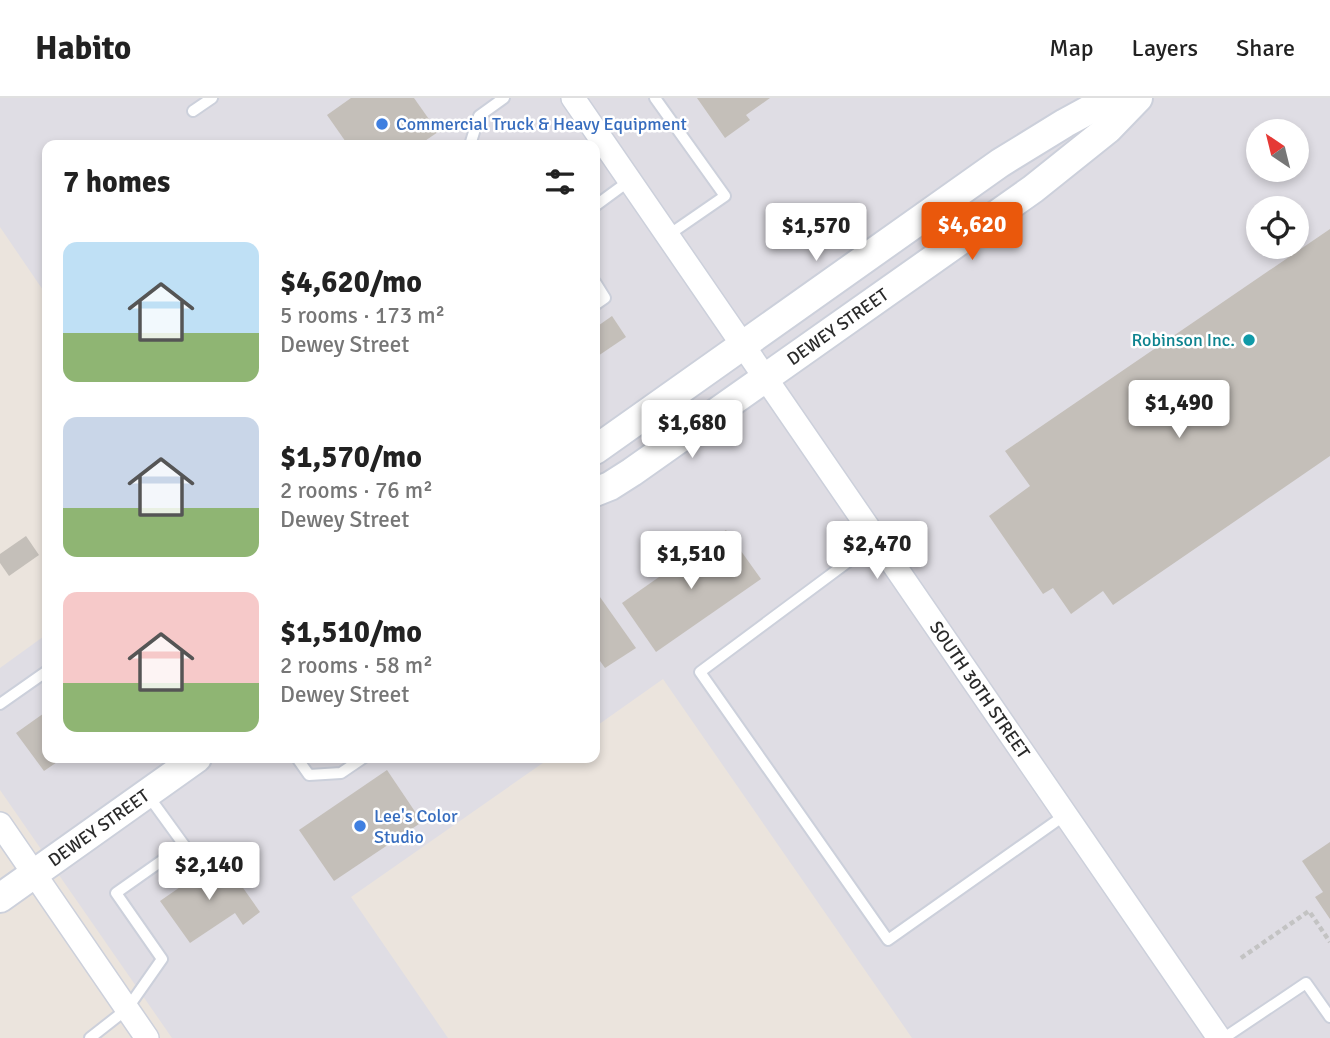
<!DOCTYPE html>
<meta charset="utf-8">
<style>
:root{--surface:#fff;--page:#f6f6f6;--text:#222;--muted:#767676;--line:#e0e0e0;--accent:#ea580c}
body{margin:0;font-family:Signika,sans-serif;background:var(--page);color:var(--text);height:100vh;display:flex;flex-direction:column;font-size:26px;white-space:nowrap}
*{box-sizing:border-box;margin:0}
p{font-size:23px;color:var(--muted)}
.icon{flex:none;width:38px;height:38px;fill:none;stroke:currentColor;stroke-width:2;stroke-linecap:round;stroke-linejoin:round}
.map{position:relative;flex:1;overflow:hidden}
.sheet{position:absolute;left:42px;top:42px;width:558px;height:623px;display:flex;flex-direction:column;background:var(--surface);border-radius:14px;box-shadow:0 4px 10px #0003}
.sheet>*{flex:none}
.needle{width:46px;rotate:325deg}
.controls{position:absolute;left:1246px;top:21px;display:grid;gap:14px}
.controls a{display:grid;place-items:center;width:63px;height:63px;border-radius:50%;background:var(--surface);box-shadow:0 4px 10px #0003;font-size:35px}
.price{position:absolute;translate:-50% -60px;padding:0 16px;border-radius:7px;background:#fff;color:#222;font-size:23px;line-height:46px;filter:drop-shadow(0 2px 4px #0008)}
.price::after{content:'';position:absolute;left:50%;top:42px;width:21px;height:16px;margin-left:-10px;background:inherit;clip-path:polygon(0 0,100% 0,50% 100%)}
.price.on{background:var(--accent);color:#fff}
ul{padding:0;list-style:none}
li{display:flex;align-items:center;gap:21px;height:175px;padding:0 21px}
li span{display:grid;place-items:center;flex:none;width:196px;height:140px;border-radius:14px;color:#555}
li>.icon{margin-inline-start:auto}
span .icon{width:84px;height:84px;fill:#fffc;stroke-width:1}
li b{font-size:30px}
h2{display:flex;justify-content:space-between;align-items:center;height:84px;padding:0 21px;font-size:30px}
header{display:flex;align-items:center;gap:42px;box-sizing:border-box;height:98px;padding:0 35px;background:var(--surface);border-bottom:2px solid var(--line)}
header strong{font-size:33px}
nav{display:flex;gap:38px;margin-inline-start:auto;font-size:24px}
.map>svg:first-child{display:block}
.industrial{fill:#dfdde4;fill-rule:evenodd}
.building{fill:#c4bfb9}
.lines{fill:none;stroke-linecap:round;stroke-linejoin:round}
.service-casing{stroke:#ccd0db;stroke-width:14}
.minor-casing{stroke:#ccd0db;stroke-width:26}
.tertiary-casing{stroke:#ccd0db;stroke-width:32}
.path{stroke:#c3c3c3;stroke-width:4.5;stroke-dasharray:5 3.5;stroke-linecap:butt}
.service{stroke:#fff;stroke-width:10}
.minor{stroke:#fff;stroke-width:23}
.tertiary{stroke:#fff;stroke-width:28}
.shop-dot{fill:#3f7fe0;stroke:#fff;stroke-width:2.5}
.culture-dot{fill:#0f9aa8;stroke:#fff;stroke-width:2.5}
.labels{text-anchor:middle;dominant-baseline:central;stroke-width:5;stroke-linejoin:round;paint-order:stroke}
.shop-label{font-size:18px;fill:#366cbe;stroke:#fff;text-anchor:start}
.street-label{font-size:18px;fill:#2a2a2a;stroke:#fff}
.culture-label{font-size:18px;fill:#0d838f;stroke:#fff;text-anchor:end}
</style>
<header>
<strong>Habito</strong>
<nav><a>Map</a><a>Layers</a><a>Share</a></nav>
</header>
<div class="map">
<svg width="1330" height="940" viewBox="0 0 1330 940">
<rect width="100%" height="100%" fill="#ebe4dd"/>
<g class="industrial">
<path d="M0,0H1330V940H912L663,581L595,629V47H47V198L0,129ZM1258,33H1297V72H1258ZM1258,110H1297V149H1258Z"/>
<polygon points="47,536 47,660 550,660 351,799 448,940 172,940 0,692 0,570"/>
</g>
<g class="building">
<polygon points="351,0 414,0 438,34 419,47 348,47 327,17"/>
<polygon points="697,0 770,0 746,17 750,22 725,40"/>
<polygon points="1330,131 1330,358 1113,507 1103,493 1071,516 1053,490 1043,496 989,418 1030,388 1005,353"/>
<polygon points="612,218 626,239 595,260 595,230"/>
<polygon points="726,432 761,481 656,554 622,505"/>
<polygon points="26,438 39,457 9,478 0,465 0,456"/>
<polygon points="595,492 636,550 605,570 595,556"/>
<polygon points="47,613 47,660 63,660 44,673 16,635"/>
<polygon points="387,672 422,724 334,783 299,732"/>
<polygon points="1330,744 1330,821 1315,799 1323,794 1302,763"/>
<polygon points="222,760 260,814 243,827 235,815 190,845 160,803"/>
</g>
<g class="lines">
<defs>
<g id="service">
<polyline points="655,0 725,98 667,138"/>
<polyline points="193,13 212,0"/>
<polyline points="470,47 479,18 504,0"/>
<polyline points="595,108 629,83"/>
<polyline points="595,184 605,200 595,207"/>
<polyline points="876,443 700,574 888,842 1065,717"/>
<polyline points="0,606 47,573"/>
<polyline points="297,660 309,677 341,675 363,660"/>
<polyline points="90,940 127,911 162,861 116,795 184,747 147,696"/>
<polyline points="1224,940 1306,885 1330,919"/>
</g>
<g id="minor">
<path id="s1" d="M573,0L1219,940"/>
<polyline points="0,726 147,940"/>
</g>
<g id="tertiary">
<polyline points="595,352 1000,65 1065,25 1111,0"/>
<path id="s2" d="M595,394L610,388L632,374L1033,91L1108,31L1138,0"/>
<path id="s3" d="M0,800L197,660"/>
</g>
</defs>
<use href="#service" class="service-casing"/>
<use href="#minor" class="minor-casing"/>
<use href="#tertiary" class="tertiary-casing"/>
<polyline class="path" points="1241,860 1309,813 1330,844"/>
<use href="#service" class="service"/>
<use href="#minor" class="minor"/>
<use href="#tertiary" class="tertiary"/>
</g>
<g class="shop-dot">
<circle cx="382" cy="26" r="7"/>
<circle cx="360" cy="728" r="7"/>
</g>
<circle class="culture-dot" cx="1249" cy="242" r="7"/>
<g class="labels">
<g class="shop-label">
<text x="396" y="26">Commercial Truck &amp; Heavy Equipment</text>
<text x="374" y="718">Lee's Color<tspan x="374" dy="21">Studio</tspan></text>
</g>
<g class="street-label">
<text stroke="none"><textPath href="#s2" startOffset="294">DEWEY STREET</textPath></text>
<text stroke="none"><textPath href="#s1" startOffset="718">SOUTH 30TH STREET</textPath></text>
<text stroke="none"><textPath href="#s3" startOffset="121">DEWEY STREET</textPath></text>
</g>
<g class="culture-label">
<text x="1235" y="242">Robinson Inc.</text>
</g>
</g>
</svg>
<div class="controls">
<a><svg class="needle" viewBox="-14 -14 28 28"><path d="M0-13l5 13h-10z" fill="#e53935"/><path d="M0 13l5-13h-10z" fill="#767676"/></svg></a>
<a><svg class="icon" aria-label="locate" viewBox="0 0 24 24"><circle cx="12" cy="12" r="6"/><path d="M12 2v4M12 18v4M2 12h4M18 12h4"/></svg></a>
</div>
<b class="price on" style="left:972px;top:164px">$4,620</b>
<b class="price" style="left:816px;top:165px">$1,570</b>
<b class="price" style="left:1179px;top:342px">$1,490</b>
<b class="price" style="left:692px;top:362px">$1,680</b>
<b class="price" style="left:877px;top:483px">$2,470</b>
<b class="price" style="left:691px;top:493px">$1,510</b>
<b class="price" style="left:209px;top:804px">$2,140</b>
<section class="sheet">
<h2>7 homes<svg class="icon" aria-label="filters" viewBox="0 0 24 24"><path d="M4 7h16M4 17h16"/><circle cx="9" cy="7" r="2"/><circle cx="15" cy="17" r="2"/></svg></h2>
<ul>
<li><span style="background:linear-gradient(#bfe0f5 65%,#8fb573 0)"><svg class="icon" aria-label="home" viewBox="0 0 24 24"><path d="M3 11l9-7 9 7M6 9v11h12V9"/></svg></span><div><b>$4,620/mo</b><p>5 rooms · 173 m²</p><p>Dewey Street</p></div></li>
<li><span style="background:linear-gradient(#c9d6e8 65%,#8fb573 0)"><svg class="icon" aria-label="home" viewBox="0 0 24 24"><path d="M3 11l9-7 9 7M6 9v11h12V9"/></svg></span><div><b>$1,570/mo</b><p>2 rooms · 76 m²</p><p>Dewey Street</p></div></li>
<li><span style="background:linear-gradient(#f6c9c9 65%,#8fb573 0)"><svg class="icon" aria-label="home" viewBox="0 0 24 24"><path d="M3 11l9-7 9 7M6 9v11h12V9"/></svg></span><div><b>$1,510/mo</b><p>2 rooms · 58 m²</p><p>Dewey Street</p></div></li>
</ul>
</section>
</div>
